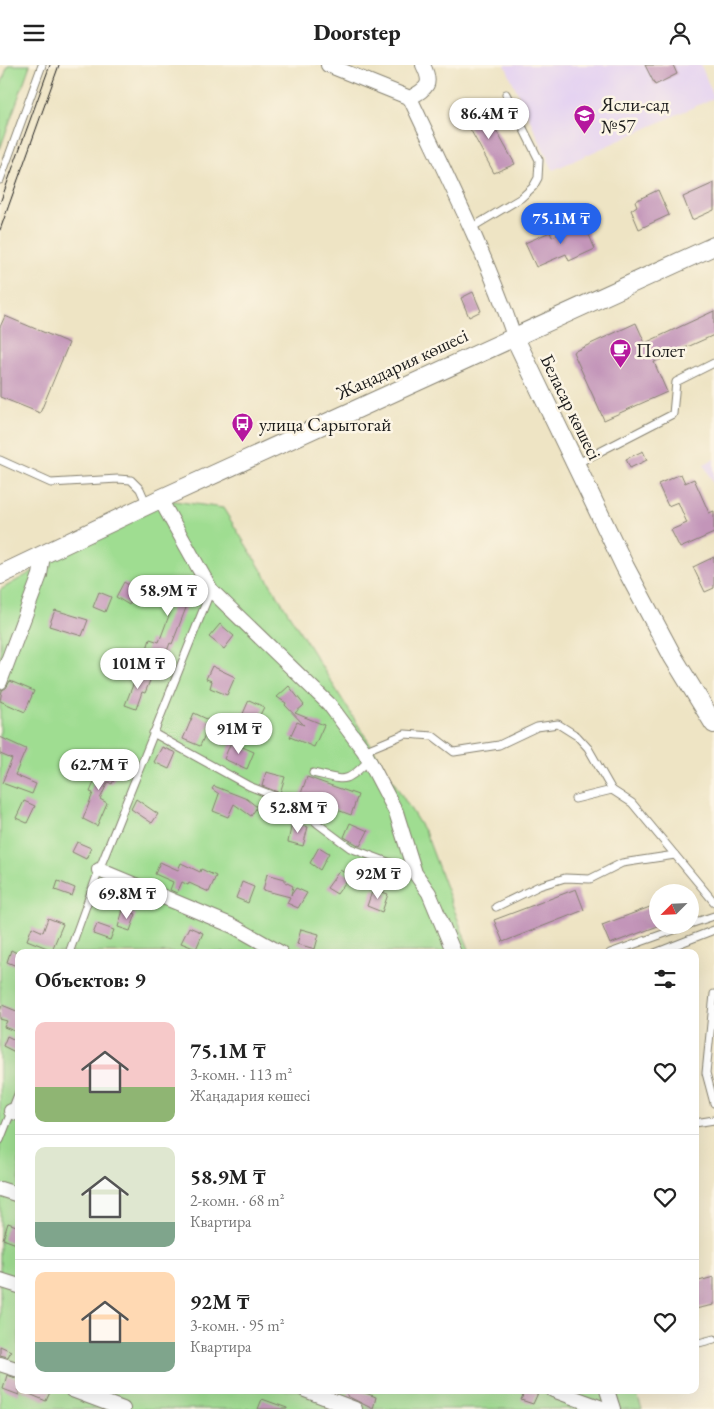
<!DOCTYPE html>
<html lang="ru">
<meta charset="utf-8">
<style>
:root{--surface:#fff;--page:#f6f6f6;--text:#222;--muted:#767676;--line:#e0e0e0;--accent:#2563eb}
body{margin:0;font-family:"EB Garamond",serif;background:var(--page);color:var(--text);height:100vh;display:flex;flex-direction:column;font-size:19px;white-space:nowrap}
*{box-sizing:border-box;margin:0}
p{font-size:16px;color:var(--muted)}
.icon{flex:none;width:28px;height:28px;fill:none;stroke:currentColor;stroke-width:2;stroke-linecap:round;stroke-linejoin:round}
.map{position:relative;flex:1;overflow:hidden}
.details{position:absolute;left:15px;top:884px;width:684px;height:445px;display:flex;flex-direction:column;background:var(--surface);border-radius:10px;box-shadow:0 5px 20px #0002}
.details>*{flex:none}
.needle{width:32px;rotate:246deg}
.fabs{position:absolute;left:649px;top:819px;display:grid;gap:10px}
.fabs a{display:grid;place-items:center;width:50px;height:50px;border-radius:50%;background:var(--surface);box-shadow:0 5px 20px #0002;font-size:25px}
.price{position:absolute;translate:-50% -42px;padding:0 11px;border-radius:18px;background:#fff;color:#222;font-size:16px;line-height:32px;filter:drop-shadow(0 1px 2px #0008)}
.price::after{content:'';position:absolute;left:50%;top:30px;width:15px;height:11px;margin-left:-8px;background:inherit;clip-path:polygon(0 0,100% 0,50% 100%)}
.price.current{background:var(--accent);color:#fff}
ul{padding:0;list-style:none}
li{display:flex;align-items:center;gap:15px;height:125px;padding:0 20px}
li+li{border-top:1px solid var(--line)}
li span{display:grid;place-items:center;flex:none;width:140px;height:100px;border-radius:10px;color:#555}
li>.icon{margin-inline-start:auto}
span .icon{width:60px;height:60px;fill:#fffc;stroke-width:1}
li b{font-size:21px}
h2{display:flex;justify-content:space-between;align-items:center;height:60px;padding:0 20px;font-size:21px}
header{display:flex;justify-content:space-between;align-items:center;height:65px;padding:0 20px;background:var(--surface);font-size:22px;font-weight:800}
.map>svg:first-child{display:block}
.built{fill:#e5d3f1}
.green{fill:#9fdd91;stroke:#5e7c56}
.building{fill:#c395b9}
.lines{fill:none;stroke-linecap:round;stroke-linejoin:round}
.service-casing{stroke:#858070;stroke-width:9}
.minor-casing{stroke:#858070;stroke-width:16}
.tertiary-casing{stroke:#858070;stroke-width:20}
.service{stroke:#fff;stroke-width:7}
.minor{stroke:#fff;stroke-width:14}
.tertiary{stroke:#fff;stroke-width:18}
.tram{stroke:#1c1c1c;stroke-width:1}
.labels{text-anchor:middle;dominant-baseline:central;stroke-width:5;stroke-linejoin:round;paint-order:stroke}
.poi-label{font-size:19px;fill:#1c1c1c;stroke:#fcf5e5;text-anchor:start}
.street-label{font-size:19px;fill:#1c1c1c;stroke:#fcf5e5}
</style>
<header><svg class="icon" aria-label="menu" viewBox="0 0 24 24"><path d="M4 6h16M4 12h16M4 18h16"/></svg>Doorstep<svg class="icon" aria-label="person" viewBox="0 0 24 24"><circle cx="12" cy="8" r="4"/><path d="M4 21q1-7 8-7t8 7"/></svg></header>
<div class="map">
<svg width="714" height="1344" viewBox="0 0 714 1344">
<rect width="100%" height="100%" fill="#fcf5e5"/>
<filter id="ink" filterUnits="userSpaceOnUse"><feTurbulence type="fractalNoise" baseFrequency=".02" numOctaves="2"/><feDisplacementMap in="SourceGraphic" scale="10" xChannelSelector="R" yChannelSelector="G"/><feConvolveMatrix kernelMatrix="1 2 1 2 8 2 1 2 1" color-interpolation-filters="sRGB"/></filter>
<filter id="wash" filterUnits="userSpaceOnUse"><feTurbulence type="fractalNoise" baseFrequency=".0096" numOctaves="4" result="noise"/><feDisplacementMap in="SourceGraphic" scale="20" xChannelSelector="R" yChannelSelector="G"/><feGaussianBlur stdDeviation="1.12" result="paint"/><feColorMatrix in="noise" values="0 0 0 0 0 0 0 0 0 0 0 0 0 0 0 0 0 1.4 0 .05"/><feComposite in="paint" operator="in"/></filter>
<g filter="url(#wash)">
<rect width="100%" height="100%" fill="#eee4c4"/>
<g class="built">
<polygon points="505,0 701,0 714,33 553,105"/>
<polygon points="714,394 714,421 704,399"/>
</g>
<g class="green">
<polygon points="8,0 30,0 0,84 0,23"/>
<polygon points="160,434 223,443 426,769 470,887 19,888 19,1325 635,1325 642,1344 0,1344 0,525"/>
</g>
<g id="blocks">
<g class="building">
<polygon points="645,0 673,0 677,9 655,20"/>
<polygon points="482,40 515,99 494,108 463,51"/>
<polygon points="714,118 714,145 692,155 683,132"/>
<polygon points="658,125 669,150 639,164 631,145 637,141 635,136"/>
<polygon points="584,158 595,184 569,196 566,189 536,202 525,178 550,167 552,172"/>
<polygon points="473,227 481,246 469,252 461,233"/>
<polygon points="714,246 714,270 654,297 667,327 604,355 573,287 636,258 645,278"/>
<polygon points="5,251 69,278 40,348 0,332 0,262"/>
<polygon points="643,386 647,395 630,403 626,394"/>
<polygon points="681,409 685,418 694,414 709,448 714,446 714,468 680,483 671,465 687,458 678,437 668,441 658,419"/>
<polygon points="714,492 714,523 705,527 693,502"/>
<polygon points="154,516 191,530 172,579 170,578 164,594 146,587 150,574 159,577 173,540 149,530"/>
<polygon points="124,517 138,526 129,540 116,532"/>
<polygon points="99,527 111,532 105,547 93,542"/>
<polygon points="55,545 88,555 82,571 49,561"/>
<polygon points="220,559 234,571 224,584 209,572"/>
<polygon points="212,601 235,612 227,630 210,623 212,616 206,614"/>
<polygon points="138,607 151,613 145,628 142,627 136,644 125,640"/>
<polygon points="10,616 34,626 25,647 0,636 2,625 6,623"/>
<polygon points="289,621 304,640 295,648 324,660 314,682 290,672 297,657 304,660 285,640 286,638 277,632"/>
<polygon points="249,635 264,642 256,658 242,651"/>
<polygon points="194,648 211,656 200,681 183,674"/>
<polygon points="0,672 26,684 15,710 36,719 32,729 2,718 12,694 0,689"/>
<polygon points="231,677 254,687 247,704 224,694"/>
<polygon points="162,682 176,688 169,704 154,697"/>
<polygon points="94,696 118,705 112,719 108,717 100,734 107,738 97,761 83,754 93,728 90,727 96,712 89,709"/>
<polygon points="266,707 285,712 280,728 262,721"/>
<polygon points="307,712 358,730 351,750 300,731"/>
<polygon points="214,721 247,734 257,742 251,751 234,739 228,752 213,746 219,729 212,724"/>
<polygon points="136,734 158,749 152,758 131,744"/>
<polygon points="24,736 35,741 27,758 16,753"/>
<polygon points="292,758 308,762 303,781 288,777"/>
<polygon points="350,758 368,766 360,781 344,772"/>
<polygon points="77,777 91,783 86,794 72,787"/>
<polygon points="319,782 329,788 320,805 310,798"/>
<polygon points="160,797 178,805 181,798 200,807 201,804 216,811 209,827 189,818 188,820 182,817 177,828 170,825 173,817 155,809"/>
<polygon points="340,805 350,811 337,829 327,823"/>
<polygon points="267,809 285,814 285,817 293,821 291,830 296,823 307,828 298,843 287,838 290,832 263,825"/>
<polygon points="58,816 75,823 72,831 55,825"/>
<polygon points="242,817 254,822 248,838 236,833"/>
<polygon points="373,824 388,829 382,847 367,841"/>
<polygon points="576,824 584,845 503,877 494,855"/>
<polygon points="658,839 658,861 610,879 602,860"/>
<polygon points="123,845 136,849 130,866 118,862"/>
<polygon points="48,853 63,859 52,885 27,875 32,862 43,867"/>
<polygon points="97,859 114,865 110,875 93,869"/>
<polygon points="189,862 203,868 196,884 181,878"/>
<polygon points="301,864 319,869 315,884 297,879"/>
<polygon points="11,885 19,889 19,902 7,897"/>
<polygon points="2,940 19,947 19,962 17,967 4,962 7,956 0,954 0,946"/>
<polygon points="7,971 19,977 15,987 3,981"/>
<polygon points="8,1158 19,1162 19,1180 3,1174"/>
<polygon points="714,1212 714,1240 695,1244 695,1217"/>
<polygon points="0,1281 11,1286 8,1292 0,1290"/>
<polygon points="7,1310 19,1314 19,1330 3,1324"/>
<polygon points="20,1325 51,1325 46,1336"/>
<polygon points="349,1325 358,1325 376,1332 373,1344 347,1331"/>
<polygon points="525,1325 538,1328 533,1339 521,1335"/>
<polygon points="262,1334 287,1343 287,1344 258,1344"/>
</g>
</g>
</g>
<g filter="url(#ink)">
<use href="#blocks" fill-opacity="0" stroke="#858070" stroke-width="1"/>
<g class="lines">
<defs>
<g id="service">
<polyline points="0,115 42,0"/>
<polyline points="471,163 521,133 533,122 538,113 539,95 506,29"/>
<polyline points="0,395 51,418 118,414 131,415 140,424 147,440"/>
<polyline points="576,399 673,349 676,317 714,298"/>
<polyline points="153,668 249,721 297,740 318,759 350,783 415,807"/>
<polyline points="364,686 405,669 433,671 454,687 499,680 537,662 558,659 577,671 588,683 612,725"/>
<path d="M313,708C345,715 345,720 369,695"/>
<polyline points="575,734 612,725 632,738 714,837"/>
<polyline points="496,842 539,821 565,813 590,814 622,798 675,790"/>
<polyline points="690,859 714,851"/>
<polyline points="69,888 99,805 211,525"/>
<polyline points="610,888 688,860"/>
<polyline points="655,888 714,865"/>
<polyline points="714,929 706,1008 714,1038"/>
<polyline points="695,1058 714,1055"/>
<polyline points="0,1075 19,1027"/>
<polyline points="695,1279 714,1274"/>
</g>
<g id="minor">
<path d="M328,0L410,33C427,23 433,20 423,0"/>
<path d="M410,33C447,112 486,189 514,271"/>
<polyline points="160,434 211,525 329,639 364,686 396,747 415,808 429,828 454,888"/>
<polyline points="0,617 40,510 43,490"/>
<polyline points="99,805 233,861 281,888"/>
<polyline points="11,1046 19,1049"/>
<polyline points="0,1124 19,1130"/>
<polyline points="0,1215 19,1221"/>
<polyline points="0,1299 19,1305"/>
<polyline points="72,1325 123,1344"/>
<polyline points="305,1325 355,1344"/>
<polyline points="553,1325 605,1344"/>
<polyline points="607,1325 613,1344"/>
</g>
<g id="tertiary">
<polyline points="514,271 625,502 673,592 714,659"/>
<polyline points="0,510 160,434 714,181"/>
</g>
</defs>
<use href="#service" class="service-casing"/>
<use href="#minor" class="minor-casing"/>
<use href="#tertiary" class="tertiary-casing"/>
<use href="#service" class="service"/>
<use href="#minor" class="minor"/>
<use href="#tertiary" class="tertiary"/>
<g class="tram">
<polyline points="0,138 50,0"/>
<polyline points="0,165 59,0"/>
</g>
</g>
</g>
<defs>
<symbol id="school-pin" viewBox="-11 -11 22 30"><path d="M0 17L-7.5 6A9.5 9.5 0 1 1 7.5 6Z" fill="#b5179e" stroke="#fcf5e5"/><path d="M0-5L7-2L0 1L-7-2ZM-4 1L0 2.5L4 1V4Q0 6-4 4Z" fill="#fff"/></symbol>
<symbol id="cafe-pin" viewBox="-11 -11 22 30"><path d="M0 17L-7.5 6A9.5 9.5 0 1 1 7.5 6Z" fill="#b5179e" stroke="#fcf5e5"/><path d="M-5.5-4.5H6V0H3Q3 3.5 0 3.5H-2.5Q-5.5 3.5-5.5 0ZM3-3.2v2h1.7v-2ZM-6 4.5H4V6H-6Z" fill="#fff"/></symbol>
<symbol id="bus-pin" viewBox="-11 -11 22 30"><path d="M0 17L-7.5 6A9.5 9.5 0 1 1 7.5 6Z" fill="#b5179e" stroke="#fcf5e5"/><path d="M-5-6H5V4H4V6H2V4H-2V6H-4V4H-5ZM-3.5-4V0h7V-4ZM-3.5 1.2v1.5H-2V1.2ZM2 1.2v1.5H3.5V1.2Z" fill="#fff"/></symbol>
</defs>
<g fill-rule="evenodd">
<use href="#school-pin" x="572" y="38" width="25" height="34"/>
<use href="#cafe-pin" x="608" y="272" width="25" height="34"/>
<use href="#bus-pin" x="230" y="346" width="25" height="34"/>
</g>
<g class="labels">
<g class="poi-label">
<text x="601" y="39">Ясли-сад<tspan x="601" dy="22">№57</tspan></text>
<text x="636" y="285">Полет</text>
<text x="259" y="359">улица Сарытогай</text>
</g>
<g class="street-label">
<text transform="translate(402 299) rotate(-25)">Жаңадария көшесі</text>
<text transform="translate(571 342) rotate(64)">Беласар көшесі</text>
</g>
</g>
</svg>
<div class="fabs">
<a><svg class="needle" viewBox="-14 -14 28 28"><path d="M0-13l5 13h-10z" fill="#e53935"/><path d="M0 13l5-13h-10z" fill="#767676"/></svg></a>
</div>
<b class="price" style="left:489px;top:75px">86.4M ₸</b>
<b class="price current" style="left:561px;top:180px">75.1M ₸</b>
<b class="price" style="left:168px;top:552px">58.9M ₸</b>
<b class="price" style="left:138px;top:625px">101M ₸</b>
<b class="price" style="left:239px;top:690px">91M ₸</b>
<b class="price" style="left:99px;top:726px">62.7M ₸</b>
<b class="price" style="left:298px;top:769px">52.8M ₸</b>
<b class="price" style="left:378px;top:835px">92M ₸</b>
<b class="price" style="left:127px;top:855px">69.8M ₸</b>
<section class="details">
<h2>Объектов: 9<svg class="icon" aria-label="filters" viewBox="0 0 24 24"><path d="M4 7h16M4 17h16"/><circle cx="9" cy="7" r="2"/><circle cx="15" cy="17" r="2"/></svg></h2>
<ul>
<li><span style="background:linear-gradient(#f6c9c9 65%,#8fb573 0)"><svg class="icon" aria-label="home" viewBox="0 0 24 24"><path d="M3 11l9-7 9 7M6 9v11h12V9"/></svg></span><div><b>75.1M ₸</b><p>3-комн. · 113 m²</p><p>Жаңадария көшесі</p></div><svg class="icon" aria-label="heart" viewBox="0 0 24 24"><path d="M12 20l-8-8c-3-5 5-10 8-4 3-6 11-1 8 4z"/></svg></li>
<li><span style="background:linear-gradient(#dfe7d0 75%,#7fa58c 0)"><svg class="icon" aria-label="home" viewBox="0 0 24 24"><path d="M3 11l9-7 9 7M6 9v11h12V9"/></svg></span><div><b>58.9M ₸</b><p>2-комн. · 68 m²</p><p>Квартира</p></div><svg class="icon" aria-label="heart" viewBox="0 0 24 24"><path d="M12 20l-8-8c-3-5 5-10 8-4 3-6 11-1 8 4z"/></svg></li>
<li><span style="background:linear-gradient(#ffd9b3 70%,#7fa58c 0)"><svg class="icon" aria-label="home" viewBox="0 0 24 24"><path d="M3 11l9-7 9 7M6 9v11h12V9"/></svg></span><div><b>92M ₸</b><p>3-комн. · 95 m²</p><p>Квартира</p></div><svg class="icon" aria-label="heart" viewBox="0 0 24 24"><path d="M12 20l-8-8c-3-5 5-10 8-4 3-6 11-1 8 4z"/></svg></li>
</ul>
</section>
</div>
